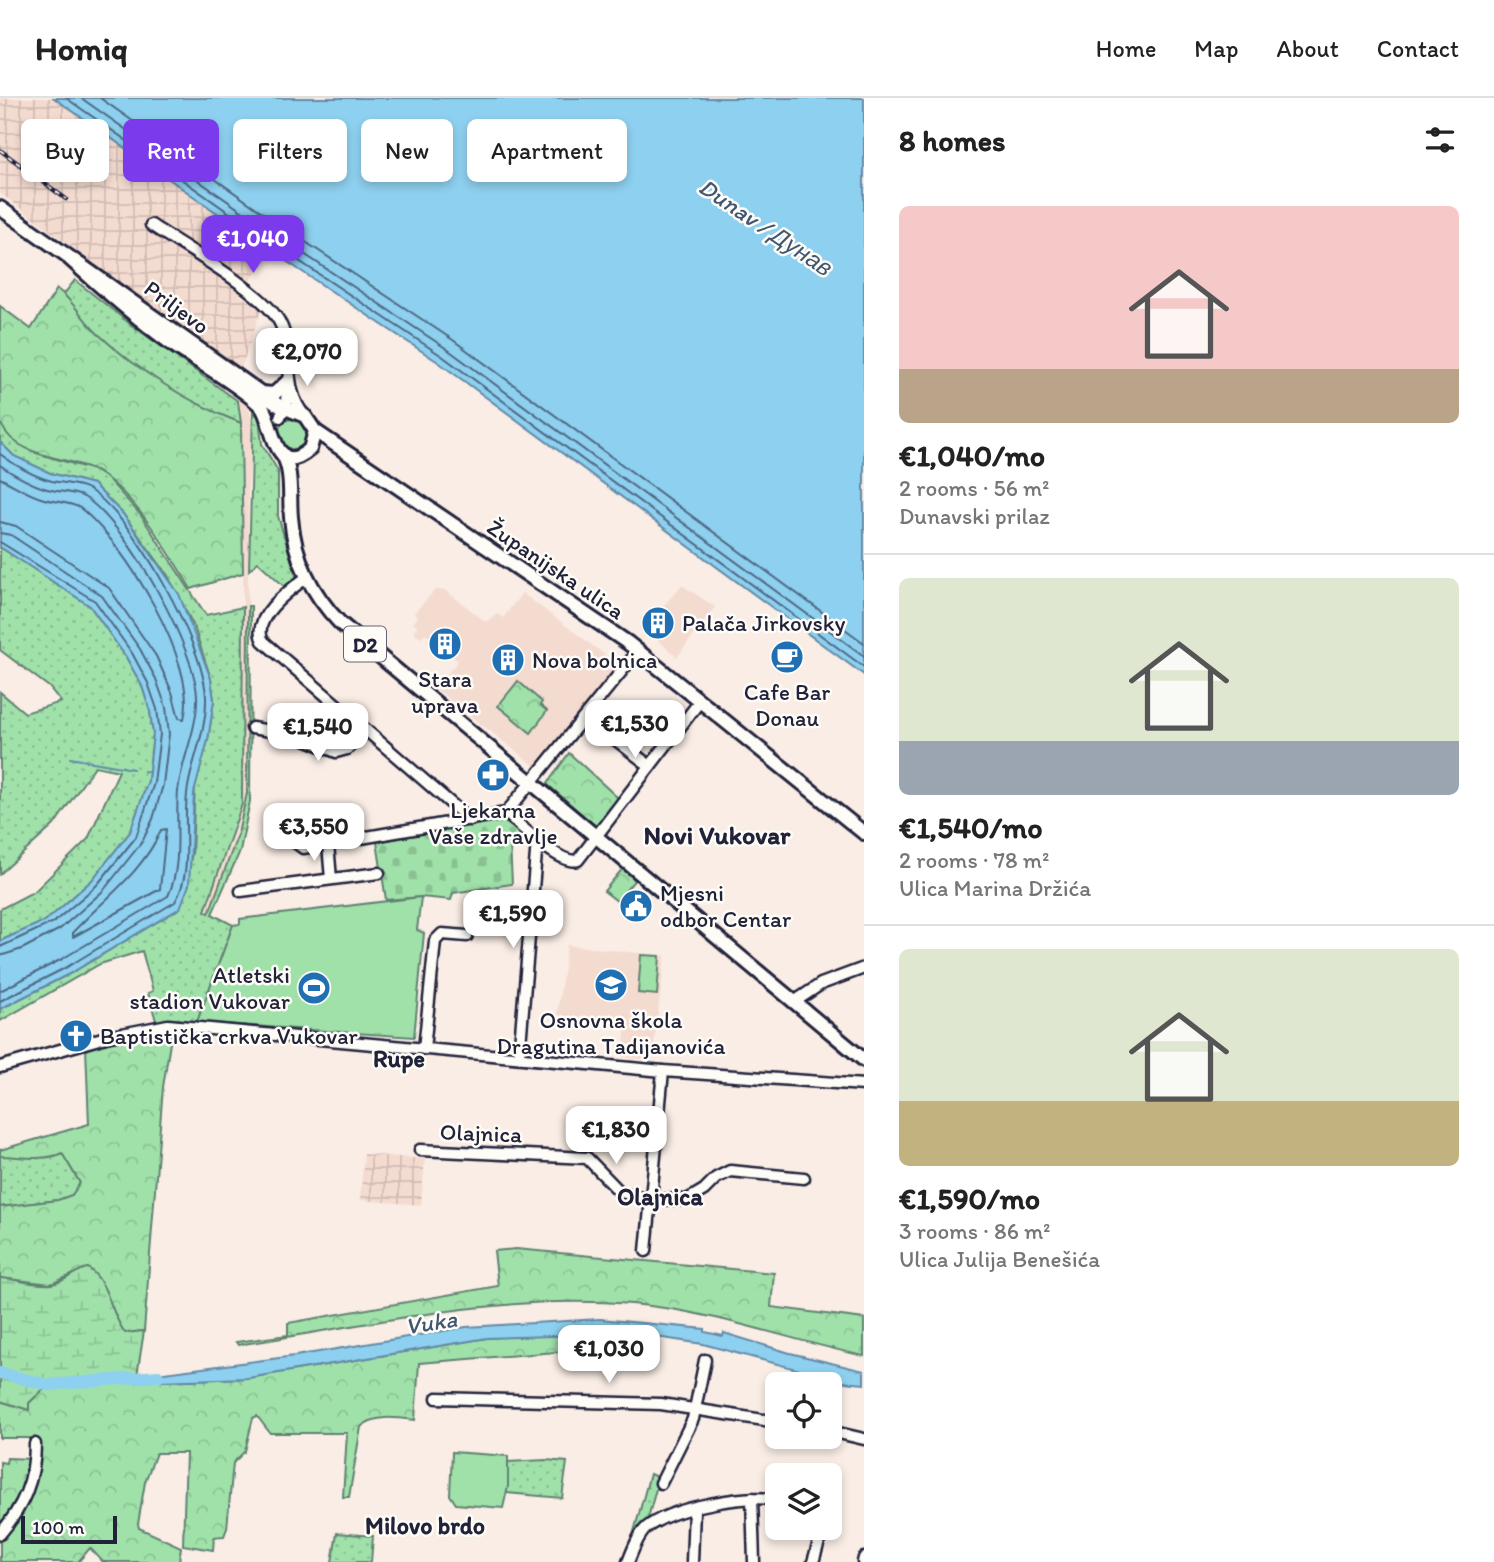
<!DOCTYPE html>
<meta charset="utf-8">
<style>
:root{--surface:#fff;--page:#f2f2f2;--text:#222;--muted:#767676;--line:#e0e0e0;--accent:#7c3aed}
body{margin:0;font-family:Itim,sans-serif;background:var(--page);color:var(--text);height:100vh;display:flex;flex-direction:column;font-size:26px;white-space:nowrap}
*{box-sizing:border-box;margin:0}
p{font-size:23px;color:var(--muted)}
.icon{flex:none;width:38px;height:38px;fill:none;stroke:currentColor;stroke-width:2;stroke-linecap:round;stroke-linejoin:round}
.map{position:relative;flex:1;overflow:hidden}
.sheet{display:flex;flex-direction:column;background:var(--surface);width:630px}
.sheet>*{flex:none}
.banner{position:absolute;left:21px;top:21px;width:665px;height:63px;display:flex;gap:14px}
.fabs{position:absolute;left:765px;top:1274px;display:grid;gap:14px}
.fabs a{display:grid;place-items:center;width:77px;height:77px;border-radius:10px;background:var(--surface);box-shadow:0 4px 10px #0003;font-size:35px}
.scale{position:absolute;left:21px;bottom:18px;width:96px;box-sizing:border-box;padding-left:7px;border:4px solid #22223b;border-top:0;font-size:19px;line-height:24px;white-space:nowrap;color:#22223b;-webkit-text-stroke:5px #fdfcf7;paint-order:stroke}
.price{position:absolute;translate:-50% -60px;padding:0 16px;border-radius:14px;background:#fff;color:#222;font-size:23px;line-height:46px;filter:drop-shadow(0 2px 4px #0008)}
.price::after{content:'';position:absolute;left:50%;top:42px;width:21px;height:16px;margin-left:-10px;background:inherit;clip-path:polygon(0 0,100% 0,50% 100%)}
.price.active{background:var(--accent);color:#fff}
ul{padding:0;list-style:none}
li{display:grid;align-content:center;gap:14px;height:371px;padding:0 35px}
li+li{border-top:2px solid var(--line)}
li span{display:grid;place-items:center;height:217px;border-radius:10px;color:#555}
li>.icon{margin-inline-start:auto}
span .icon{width:126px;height:126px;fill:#fffc;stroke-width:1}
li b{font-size:30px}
h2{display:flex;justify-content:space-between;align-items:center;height:84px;padding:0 35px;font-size:30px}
.tag{padding:0 24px;border-radius:10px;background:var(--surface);box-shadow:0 4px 10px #0003;font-size:24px;line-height:63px}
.tag.active{background:var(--accent);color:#fff}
header{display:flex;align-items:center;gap:42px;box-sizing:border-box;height:98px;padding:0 35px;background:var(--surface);border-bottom:2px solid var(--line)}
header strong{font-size:33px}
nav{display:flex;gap:38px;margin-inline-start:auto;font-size:24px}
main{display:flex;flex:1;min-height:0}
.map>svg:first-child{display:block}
.built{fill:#f4dbd0}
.industrial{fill:url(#industrial-grid)}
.grass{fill:url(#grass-dots);stroke:#618272;stroke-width:2}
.forest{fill:url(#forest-crowns);stroke:#618272;stroke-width:2}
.wetland{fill:url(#wetland-marsh);stroke:#618272;stroke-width:2}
.cemetery{fill:url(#cemetery-stones);stroke:#618272;stroke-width:2}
.garden{fill:#a0e1aa;stroke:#618272;stroke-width:2}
.water{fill:#8ed0ef;stroke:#638aa7;stroke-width:2}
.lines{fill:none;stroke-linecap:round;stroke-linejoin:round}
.shore{stroke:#4d6883;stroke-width:2}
.stream{stroke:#638aa7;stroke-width:2}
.river{stroke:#8ed0ef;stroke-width:12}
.minor-casing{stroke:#22223b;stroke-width:15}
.major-casing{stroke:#22223b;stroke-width:18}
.minor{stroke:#fdfcf7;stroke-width:10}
.major{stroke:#fdfcf7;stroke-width:12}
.rail-casing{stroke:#22223b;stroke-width:4.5}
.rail{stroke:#fdfcf7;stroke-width:2;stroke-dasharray:5;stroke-linecap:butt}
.labels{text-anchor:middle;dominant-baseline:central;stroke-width:5;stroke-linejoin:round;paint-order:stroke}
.shield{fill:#fdfcf7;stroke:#646373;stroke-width:2}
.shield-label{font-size:21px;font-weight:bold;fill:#22223b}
.street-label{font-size:23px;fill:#22223b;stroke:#fdfcf7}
.poi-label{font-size:23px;fill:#22223b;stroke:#fdfcf7;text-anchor:start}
.water-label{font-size:24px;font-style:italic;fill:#425671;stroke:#fdfcf7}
.neighbourhood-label{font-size:24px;font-weight:bold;fill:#22223b;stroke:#fdfcf7}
.quarter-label{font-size:26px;font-weight:bold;fill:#22223b;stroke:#fdfcf7}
</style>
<header>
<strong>Homiq</strong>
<nav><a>Home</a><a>Map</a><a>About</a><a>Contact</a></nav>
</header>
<main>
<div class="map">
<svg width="864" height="1464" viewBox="0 0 864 1464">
<defs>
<pattern id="industrial-grid" width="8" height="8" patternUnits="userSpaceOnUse" patternTransform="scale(1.75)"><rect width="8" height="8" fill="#f4dbd0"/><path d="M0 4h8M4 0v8" fill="none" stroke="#d1bcb4"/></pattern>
<pattern id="grass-dots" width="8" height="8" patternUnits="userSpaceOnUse" patternTransform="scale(1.75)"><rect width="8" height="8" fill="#a0e1aa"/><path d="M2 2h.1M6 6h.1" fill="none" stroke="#8ac193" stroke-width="1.8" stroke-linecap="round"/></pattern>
<pattern id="forest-crowns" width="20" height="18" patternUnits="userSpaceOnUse" patternTransform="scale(1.75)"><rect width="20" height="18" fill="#a0e1aa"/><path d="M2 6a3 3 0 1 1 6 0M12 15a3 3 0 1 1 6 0" fill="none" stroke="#8ac193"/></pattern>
<pattern id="wetland-marsh" width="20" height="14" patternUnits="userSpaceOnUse" patternTransform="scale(1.75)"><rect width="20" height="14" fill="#a0e1aa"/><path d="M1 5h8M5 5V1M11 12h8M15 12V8" fill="none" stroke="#8ac193"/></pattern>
<pattern id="cemetery-stones" width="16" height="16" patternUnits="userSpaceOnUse" patternTransform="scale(1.75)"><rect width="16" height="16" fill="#a0e1aa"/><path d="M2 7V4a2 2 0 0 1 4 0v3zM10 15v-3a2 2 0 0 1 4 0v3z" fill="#8ac193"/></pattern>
</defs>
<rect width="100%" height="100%" fill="#f9ede5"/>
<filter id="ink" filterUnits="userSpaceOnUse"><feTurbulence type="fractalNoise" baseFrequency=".0143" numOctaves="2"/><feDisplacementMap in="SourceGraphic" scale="14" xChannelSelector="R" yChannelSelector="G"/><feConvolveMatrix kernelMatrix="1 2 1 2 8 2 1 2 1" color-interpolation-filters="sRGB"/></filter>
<g filter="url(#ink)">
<g class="built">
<polygon points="227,262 241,271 253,329 248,393 248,687 238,736 209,815 205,814 236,730 243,691 243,348 238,303"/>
<polygon points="682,487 715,509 677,559 644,530"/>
<polygon points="435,492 445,492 486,524 497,515 503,520 522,495 620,568 537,670 435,590 458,563 425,535 421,540 413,533 418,528 413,525 418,519 414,515"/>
<polygon points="567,847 665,858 652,962 623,959 626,924 557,917"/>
</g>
<g class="industrial">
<polygon points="0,0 54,0 271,153 240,197 261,212 241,271 184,234 0,95"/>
<polygon points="364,1056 425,1061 421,1107 360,1102"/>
</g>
<g class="grass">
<path d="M75,182L134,229L238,303L241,325C175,300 104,254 64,196Z"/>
<polygon points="253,313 259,319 262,346 278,373 278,418 297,481 286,490 258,464 249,472"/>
<polygon points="0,323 36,355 94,372 108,381 140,416 206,517 243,509 242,706 205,813 209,815 238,736 247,695 248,508 251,508 250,703 240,753 212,816 233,827 197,924 157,926 148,895 153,893 142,853 100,866 0,923 0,911 71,875 180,810 192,755 195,688 208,642 214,602 211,581 194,529 167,476 123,416 93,386 50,375 14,358 0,344"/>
<polygon points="0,449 90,508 126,559 142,588 150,613 153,636 148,683 130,734 92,782 56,814 45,823 0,843 0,811 35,793 88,741 119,673 95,668 54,727 0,776 0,594 25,615 61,604 49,589 0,552"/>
<polygon points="62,1055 80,1085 72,1097 58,1102 0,1109 0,1058 55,1058"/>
<polygon points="546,1362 567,1364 562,1400 507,1395 508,1364"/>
<polygon points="650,1376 659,1380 645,1431 630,1448"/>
<polygon points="337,1435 373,1438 371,1464 332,1464"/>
</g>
<g class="forest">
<path d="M57,191C73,202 83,222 97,235C137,272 190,306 241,325L243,475L191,491C169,454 135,397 98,374C74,359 14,361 1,325C0,310 0,228 0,208L31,231Z"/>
<polygon points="518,583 542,604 540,607 547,613 531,635 498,608"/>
<polygon points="569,655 619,701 599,731 547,686"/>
<polygon points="624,769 637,779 617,803 604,793"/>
<path d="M172,932L163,989L144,1233L125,1235C109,1215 109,1185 88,1170L51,1186L0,1180V1109L58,1102L72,1097L80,1085L62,1055C43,1064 20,1058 0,1058V1052L89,1026L86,950L154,933Z"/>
<path d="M516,1151L774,1175L771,1209L864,1221V1258C786,1241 712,1213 632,1206C500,1195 367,1227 238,1247L236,1244L288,1237V1225L498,1188L494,1153Z"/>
<path d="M542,1236L588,1237L587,1256L557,1254L419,1265L415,1322C398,1320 374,1316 361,1329L349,1399H343L347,1335H270L257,1318L253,1320L245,1353L233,1365L227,1430L224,1438L214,1439L213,1452L183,1447L186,1355H156L145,1384L138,1426L139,1430L181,1449L179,1464H103L90,1450L78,1464H0V1364L6,1365L7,1360L34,1361V1340H0V1303L29,1312V1305L48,1287L137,1278L158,1283L248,1280L487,1240Z"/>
</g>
<path class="wetland" d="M88,1170C109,1185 110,1215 125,1235L144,1233L137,1278L48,1287L29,1305V1312L0,1303V1180C16,1181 36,1188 52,1186C67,1184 74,1172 88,1170Z"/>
<polygon class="cemetery" points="500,721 530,741 530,744 510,744 512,786 453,795 451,802 421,799 386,802 377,744"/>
<g class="garden">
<circle cx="293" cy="336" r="15"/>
<polygon points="421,799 417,832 424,835 414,939 197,924 233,827 240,826 240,821"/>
<polygon points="641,857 660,858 657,897 638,895"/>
<polygon points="452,1354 508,1358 508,1388 503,1410 456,1406 450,1397"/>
</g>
<g class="water">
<polygon points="54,0 864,0 864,577 438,264 271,153"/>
<polygon points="0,344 14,358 50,375 93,386 123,416 179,496 211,581 214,602 208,642 194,695 189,787 180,810 71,875 0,911 0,843 45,823 56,814 92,782 130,734 148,683 153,636 150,613 142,588 126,559 90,508 0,449"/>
<polygon points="600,1221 705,1231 705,1234 723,1238 724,1235 790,1255 864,1273 864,1286 844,1284 703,1246 656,1239 588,1237 487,1240 248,1280 158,1283 141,1278 295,1258 466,1229"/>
</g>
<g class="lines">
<g class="shore">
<polyline points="66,0 275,147 442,258 864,569"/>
<polyline points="81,0 280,140 447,251 864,558"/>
<polyline points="100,0 286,131 453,242 864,545"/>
<path d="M0,356C14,367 35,379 52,383C62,385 79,386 88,391C134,418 205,548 206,600C207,631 193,659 188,689C181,725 195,771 175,804L67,869L0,903"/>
<path d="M0,367C12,376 33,387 47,391C58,394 74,394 84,399C126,424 200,556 197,604C196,635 181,663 178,693C175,726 183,766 168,798L62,861L0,893"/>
<path d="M0,380C14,387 29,397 44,401C55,404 71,404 80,410C124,444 199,566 184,621L179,620L172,594L156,558L109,490L16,428L0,424"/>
<polyline points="0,435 11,437 102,498 140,551 156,581 166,609 169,636 163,687 153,721 142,744 103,793 60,831 22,851 0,858"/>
<polyline points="0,444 95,503 132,555 148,585 157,611 160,636 154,685 136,739 97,787 54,824 0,849"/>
<path d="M166,731L160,791L73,839V834C103,802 143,774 161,732Z"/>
</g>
<g class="stream">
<polyline points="70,660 133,671"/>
<polyline points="144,673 149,674"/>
</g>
<polyline class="river" points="0,1275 48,1287 158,1278"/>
<defs>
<g id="minor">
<path d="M151,127C182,148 265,194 280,225C295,255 281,291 305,318"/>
<polyline points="280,319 286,306 287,287"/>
<path d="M307,479C291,491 250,520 263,543L470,722"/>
<path d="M638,553L506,715C520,727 561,768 578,762L700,603"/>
<polyline points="586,619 650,668"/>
<polyline points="252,630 295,637 336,654 347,651 366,632"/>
<polyline points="295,744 303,750 506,715"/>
<polyline points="328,746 331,781"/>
<polyline points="241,793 379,775"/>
<polyline points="794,904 821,886 864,870"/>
<polyline points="424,951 435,843 442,836 467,838"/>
<polyline points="519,959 537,743"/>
<polyline points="0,969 106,939 168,927 663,973 864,987"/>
<polyline points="420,1052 587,1060 620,1094 650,1101 687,1102 704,1092 716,1080 730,1073 804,1080"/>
<polyline points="646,1153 663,973"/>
<polyline points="437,1300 661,1306 777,1324"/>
<polyline points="830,1333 864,1341"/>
<polyline points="661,1385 693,1321 705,1262"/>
<polyline points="752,1400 754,1464"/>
<path d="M0,1436C23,1409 35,1382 35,1346"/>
<path d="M628,1464C633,1452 639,1434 650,1427C677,1409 745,1396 777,1402"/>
<polyline points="692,1464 694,1412"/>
<polyline points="813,1464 823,1430"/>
<polyline points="863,1464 864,1460"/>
</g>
<g id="major">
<path d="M0,110L278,307L305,318L315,333L310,351C272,384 274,320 260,307C235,284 201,266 172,246C136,220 102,190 69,160"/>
<polyline points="261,295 274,296 287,284"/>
<polyline points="315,333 628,545 864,735"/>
<path d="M282,355C293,373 289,398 291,419C294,460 312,496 340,525L864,962"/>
</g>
</defs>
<use href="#minor" class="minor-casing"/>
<use href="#major" class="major-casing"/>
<use href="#minor" class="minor"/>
<use href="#major" class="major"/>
<defs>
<polyline id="rail" points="0,52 66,101"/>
</defs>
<use href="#rail" class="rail-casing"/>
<use href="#rail" class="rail"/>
</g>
</g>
<defs>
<symbol id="building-disc" viewBox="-11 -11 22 22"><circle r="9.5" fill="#1f6fb2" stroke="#fdfcf7"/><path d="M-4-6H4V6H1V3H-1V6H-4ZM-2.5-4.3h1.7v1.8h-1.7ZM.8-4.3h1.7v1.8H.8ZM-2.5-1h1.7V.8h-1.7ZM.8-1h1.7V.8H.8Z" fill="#fff"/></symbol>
<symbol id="cafe-disc" viewBox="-11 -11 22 22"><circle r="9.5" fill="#1f6fb2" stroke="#fdfcf7"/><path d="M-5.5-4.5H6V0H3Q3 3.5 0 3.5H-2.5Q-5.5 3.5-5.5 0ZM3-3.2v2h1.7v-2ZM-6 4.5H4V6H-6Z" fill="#fff"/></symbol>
<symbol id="pharmacy-disc" viewBox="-11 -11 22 22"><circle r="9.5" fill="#1f6fb2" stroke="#fdfcf7"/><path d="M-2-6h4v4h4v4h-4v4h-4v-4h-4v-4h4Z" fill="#fff"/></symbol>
<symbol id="civic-disc" viewBox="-11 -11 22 22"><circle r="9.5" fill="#1f6fb2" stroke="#fdfcf7"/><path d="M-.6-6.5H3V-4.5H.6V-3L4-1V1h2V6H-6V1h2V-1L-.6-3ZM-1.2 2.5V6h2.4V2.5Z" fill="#fff"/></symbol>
<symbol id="school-disc" viewBox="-11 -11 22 22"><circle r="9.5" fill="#1f6fb2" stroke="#fdfcf7"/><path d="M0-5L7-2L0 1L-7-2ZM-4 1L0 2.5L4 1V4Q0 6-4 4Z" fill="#fff"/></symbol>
<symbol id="stadium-disc" viewBox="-11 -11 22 22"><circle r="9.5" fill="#1f6fb2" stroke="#fdfcf7"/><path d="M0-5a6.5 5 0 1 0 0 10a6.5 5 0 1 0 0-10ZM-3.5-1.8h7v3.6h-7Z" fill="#fff"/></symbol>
<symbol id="church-disc" viewBox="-11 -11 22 22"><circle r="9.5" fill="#1f6fb2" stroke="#fdfcf7"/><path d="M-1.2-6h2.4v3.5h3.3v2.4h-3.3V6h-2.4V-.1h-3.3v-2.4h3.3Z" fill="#fff"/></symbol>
</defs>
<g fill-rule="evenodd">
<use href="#building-disc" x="639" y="506" width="38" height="38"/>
<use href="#building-disc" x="426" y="527" width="38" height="38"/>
<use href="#cafe-disc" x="768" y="540" width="38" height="38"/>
<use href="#building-disc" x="489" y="543" width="38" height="38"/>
<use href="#pharmacy-disc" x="474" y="658" width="38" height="38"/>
<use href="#civic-disc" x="617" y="789" width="38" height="38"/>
<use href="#school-disc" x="592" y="868" width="38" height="38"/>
<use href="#stadium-disc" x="295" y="871" width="38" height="38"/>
<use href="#church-disc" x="57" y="919" width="38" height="38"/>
</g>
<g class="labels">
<rect class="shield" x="344" y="528.5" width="42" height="35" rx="5"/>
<g class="shield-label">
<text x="365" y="546">D2</text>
</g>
<g class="street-label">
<text transform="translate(177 209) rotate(36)">Priljevo</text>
<text transform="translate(556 471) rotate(34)">Županijska ulica</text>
<text transform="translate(481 1035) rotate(2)">Olajnica</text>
</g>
<g class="poi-label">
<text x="682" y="525">Palača Jirkovsky</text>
<text x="532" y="562">Nova bolnica</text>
<text x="445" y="581" text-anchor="middle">Stara<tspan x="445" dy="26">uprava</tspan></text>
<text x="787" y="594" text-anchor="middle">Cafe Bar<tspan x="787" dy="26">Donau</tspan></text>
<text x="493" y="712" text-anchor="middle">Ljekarna<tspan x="493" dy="26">Vaše zdravlje</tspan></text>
<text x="660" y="795">Mjesni<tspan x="660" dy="26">odbor Centar</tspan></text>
<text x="290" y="877" text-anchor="end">Atletski<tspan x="290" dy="26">stadion Vukovar</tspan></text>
<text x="611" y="922" text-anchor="middle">Osnovna škola<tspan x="611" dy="26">Dragutina Tadijanovića</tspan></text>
<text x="100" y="938">Baptistička crkva Vukovar</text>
</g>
<g class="water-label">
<text transform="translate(766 129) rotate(34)">Dunav / Дунав</text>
<text transform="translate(431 1224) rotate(-9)">Vuka</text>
</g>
<g class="neighbourhood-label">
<text x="399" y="960">Rupe</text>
<text x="660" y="1098">Olajnica</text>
<text x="425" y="1427">Milovo brdo</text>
</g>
<g class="quarter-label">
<text x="717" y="737">Novi Vukovar</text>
</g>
</g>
</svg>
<div class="fabs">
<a><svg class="icon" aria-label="locate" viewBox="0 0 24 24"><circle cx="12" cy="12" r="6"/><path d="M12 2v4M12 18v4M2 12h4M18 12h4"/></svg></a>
<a><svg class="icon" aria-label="layers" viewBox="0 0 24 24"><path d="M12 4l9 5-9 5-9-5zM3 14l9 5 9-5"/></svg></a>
</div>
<div class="scale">100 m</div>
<b class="price active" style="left:253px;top:177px">€1,040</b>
<b class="price" style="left:307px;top:290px">€2,070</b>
<b class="price" style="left:635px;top:662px">€1,530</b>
<b class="price" style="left:318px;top:665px">€1,540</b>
<b class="price" style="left:314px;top:765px">€3,550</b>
<b class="price" style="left:513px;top:852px">€1,590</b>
<b class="price" style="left:616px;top:1068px">€1,830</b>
<b class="price" style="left:609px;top:1287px">€1,030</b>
<div class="banner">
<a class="tag">Buy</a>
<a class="tag active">Rent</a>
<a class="tag">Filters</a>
<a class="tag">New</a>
<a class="tag">Apartment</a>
</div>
</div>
<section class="sheet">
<h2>8 homes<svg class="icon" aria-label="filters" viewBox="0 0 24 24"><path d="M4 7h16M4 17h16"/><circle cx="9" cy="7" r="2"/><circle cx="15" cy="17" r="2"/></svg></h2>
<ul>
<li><span style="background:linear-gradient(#f6c9c9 75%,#b9a48a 0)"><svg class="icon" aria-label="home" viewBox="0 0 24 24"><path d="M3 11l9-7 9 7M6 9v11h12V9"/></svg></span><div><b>€1,040/mo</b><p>2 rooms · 56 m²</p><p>Dunavski prilaz</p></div></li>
<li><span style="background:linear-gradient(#dfe7d0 75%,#9aa5b1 0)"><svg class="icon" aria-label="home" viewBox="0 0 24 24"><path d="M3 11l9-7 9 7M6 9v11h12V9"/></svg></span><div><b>€1,540/mo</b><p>2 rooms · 78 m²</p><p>Ulica Marina Držića</p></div></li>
<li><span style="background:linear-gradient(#dfe7d0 70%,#c2b280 0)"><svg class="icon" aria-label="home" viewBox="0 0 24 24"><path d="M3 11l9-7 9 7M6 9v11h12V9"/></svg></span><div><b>€1,590/mo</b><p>3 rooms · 86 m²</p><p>Ulica Julija Benešića</p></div></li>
</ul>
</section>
</main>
